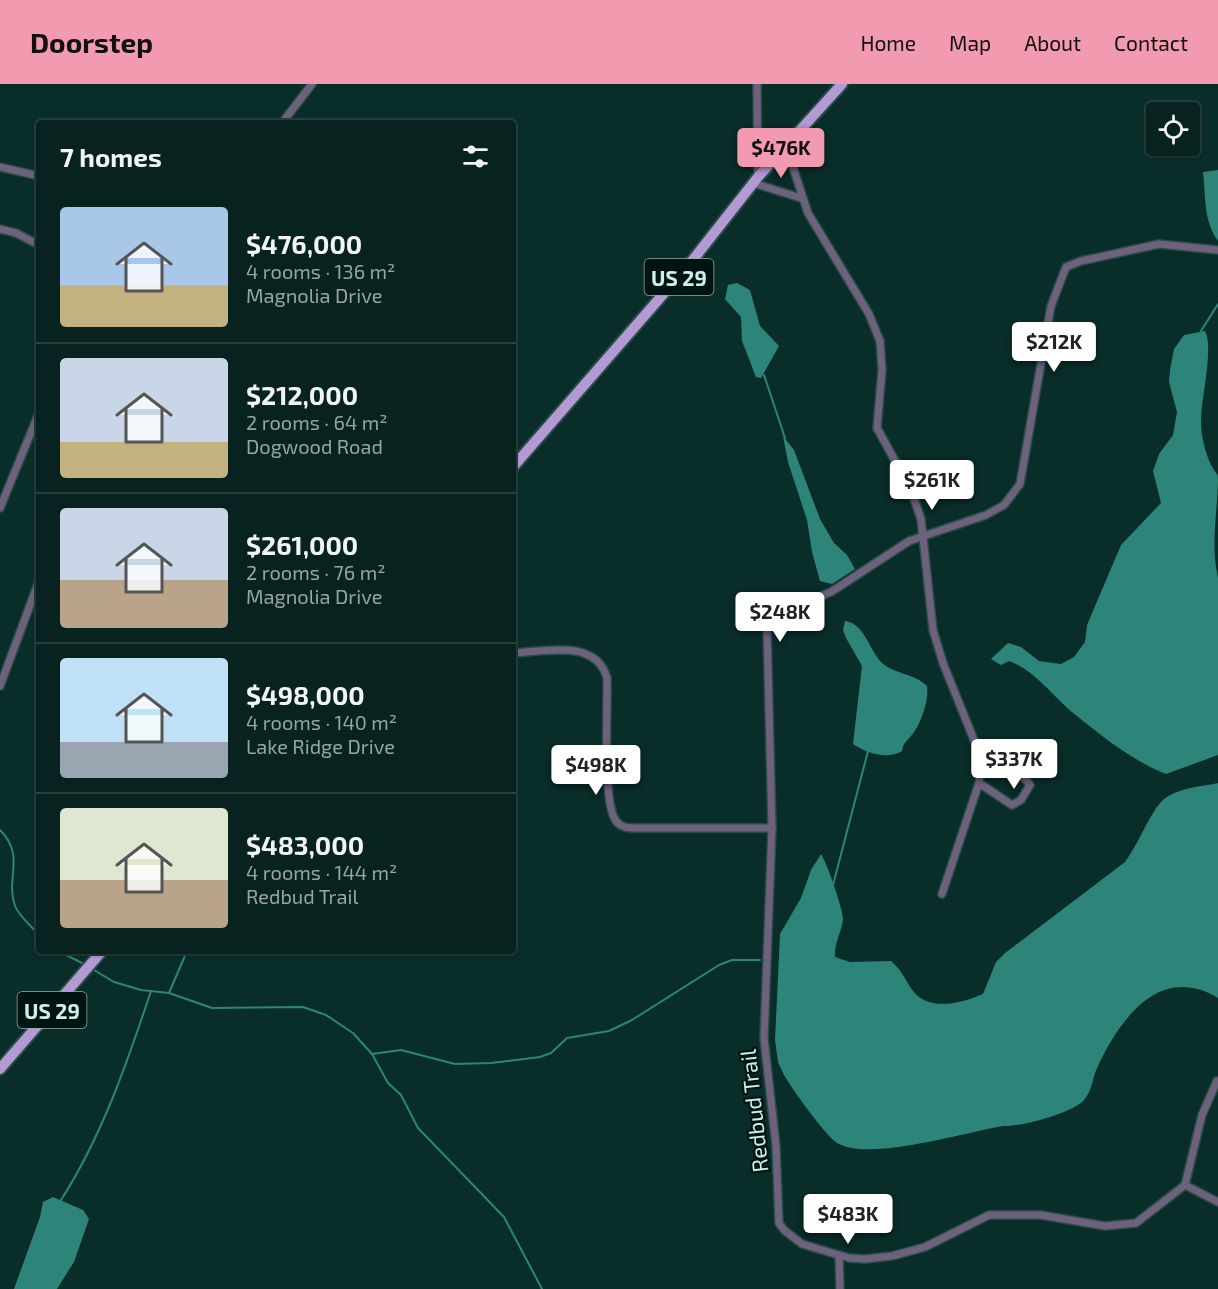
<!DOCTYPE html>
<meta charset="utf-8">
<style>
:root{--surface:#07221f;--page:#152f2c;--text:#f1f3f6;--muted:#98a4a4;--line:#283f3d;--accent:#f29aaf}
body{margin:0;font-family:"Exo 2",sans-serif;background:var(--page);color:var(--text);height:100vh;display:flex;flex-direction:column;font-size:22px;white-space:nowrap}
*{box-sizing:border-box;margin:0}
p{font-size:20px;color:var(--muted)}
.icon{flex:none;width:33px;height:33px;fill:none;stroke:currentColor;stroke-width:2;stroke-linecap:round;stroke-linejoin:round}
.map{position:relative;flex:1;overflow:hidden}
.panel{position:absolute;left:36px;top:36px;width:480px;height:834px;display:flex;flex-direction:column;background:var(--surface);border-radius:6px;box-shadow:0 2px 4px #0004,0 0 0 2px var(--line)}
.panel>*{flex:none}
.tools{position:absolute;left:1146px;top:18px;display:grid;gap:12px}
.tools a{display:grid;place-items:center;width:54px;height:54px;border-radius:6px;background:var(--surface);box-shadow:0 2px 4px #0004,0 0 0 2px var(--line);font-size:30px}
.price{position:absolute;translate:-50% -51px;padding:0 14px;border-radius:6px;background:#fff;color:#222;font-size:20px;line-height:39px;filter:drop-shadow(0 2px 3px #0008)}
.price::after{content:'';position:absolute;left:50%;top:36px;width:18px;height:14px;margin-left:-9px;background:inherit;clip-path:polygon(0 0,100% 0,50% 100%)}
.price.current{background:var(--accent);color:#111}
ul{padding:0;list-style:none}
li{display:flex;align-items:center;gap:18px;height:150px;padding:0 24px}
li+li{border-top:2px solid var(--line)}
li span{display:grid;place-items:center;flex:none;width:168px;height:120px;border-radius:6px;color:#555}
li>.icon{margin-inline-start:auto}
span .icon{width:72px;height:72px;fill:#fffc;stroke-width:1}
li b{font-size:26px}
h2{display:flex;justify-content:space-between;align-items:center;height:72px;padding:0 24px;font-size:26px}
header{display:flex;align-items:center;gap:36px;box-sizing:border-box;height:84px;padding:0 30px;background:var(--accent);color:#111}
header strong{font-size:28px}
nav{display:flex;gap:33px;margin-inline-start:auto;font-size:21px}
.map>svg:first-child{display:block}
.water{fill:#2d857a}
.lines{fill:none;stroke-linecap:round;stroke-linejoin:round}
.stream{stroke:#2d857a;stroke-width:2}
.street-casing{stroke:#294c48;stroke-width:10}
.primary-casing{stroke:#294c48;stroke-width:14}
.street{stroke:#6d617d;stroke-width:7}
.primary{stroke:#b49ad5;stroke-width:10}
.labels{text-anchor:middle;dominant-baseline:central;stroke-width:4.5;stroke-linejoin:round;paint-order:stroke}
.shield{fill:#001412;stroke:#90ada8;stroke-width:1.5}
.shield-label{font-size:21px;font-weight:bold;fill:#ceefe9}
.street-label{font-size:22px;fill:#ceefe9;stroke:#001412}
</style>
<header>
<strong>Doorstep</strong>
<nav><a>Home</a><a>Map</a><a>About</a><a>Contact</a></nav>
</header>
<div class="map">
<svg width="1218" height="1205" viewBox="0 0 1218 1205">
<rect width="100%" height="100%" fill="#092d29"/>
<g class="water">
<path d="M1218,86V157C1203,136 1206,112 1203,88Z"/>
<polygon points="737,199 750,206 760,242 779,262 761,294 756,293 742,257 741,233 725,215 728,201"/>
<path d="M1205,247C1214,264 1201,314 1201,337C1201,352 1205,368 1211,381C1213,385 1217,389 1218,393C1218,426 1210,461 1218,493V671L1166,690C1133,677 1104,654 1077,632C1053,614 1038,588 1009,577L1001,581L991,575L1008,559L1021,563L1039,577L1061,580L1074,573L1085,558L1087,541L1121,461L1161,419L1153,387L1159,370L1173,351L1177,328L1169,298L1170,286L1174,265L1184,251Z"/>
<polygon points="783,352 794,366 820,435 834,459 847,471 855,485 832,500 820,497 812,468 807,436 788,378"/>
<path d="M845,537C864,539 869,565 881,578C893,590 914,589 927,602C929,615 922,637 914,648C909,656 904,656 902,667C887,676 866,669 853,660L862,582L846,554L843,546Z"/>
<path d="M1218,699V914C1160,879 1120,935 1098,982C1092,993 1093,1006 1084,1016C1073,1029 1021,1043 1003,1042C967,1048 868,1078 837,1059C825,1051 792,1005 784,991L778,978L775,956L780,850L801,814L811,786L821,770C827,779 844,828 843,836C841,850 834,859 835,873L850,878L891,877C902,886 905,896 913,907C929,928 963,919 983,910L996,878L1005,869L1125,778C1138,761 1149,731 1161,718C1174,704 1200,703 1218,699Z"/>
<polygon points="53,1113 83,1126 89,1135 74,1178 57,1205 14,1205 40,1133 43,1118"/>
</g>
<g class="lines">
<g class="stream">
<polyline points="1201,247 1218,220"/>
<polyline points="764,291 785,354"/>
<path d="M0,746C26,772 5,794 15,822C19,832 32,843 39,851"/>
<polyline points="833,801 868,667"/>
<polyline points="58,867 84,880"/>
<polyline points="94,886 114,898 141,906 169,909 212,924 303,923 326,931 353,949 372,970 388,999 401,1011 418,1044 504,1133 542,1205"/>
<polyline points="169,909 187,867"/>
<polyline points="372,970 401,966 455,980 491,979 540,973 551,969 567,954 609,947 632,936 719,881 732,876 760,876"/>
<path d="M61,1116C102,1052 127,979 151,907"/>
</g>
<defs>
<g id="street">
<polyline points="757,0 758,93"/>
<polyline points="282,39 312,0"/>
<polyline points="786,62 808,129 869,230 880,257 882,286 877,344 911,406 921,435 933,546 943,579 982,676 979,699 942,810"/>
<polyline points="0,83 39,92"/>
<polyline points="753,99 801,114"/>
<polyline points="0,145 16,149 39,161"/>
<polyline points="0,424 39,329"/>
<path d="M513,569C544,568 596,554 607,594C608,623 602,718 616,737C621,744 629,744 637,744H772"/>
<polyline points="0,602 39,497"/>
<path d="M979,699L1012,721L1021,716L1030,701C1022,687 997,682 982,676"/>
<polyline points="1217,997 1202,1031 1185,1101 1136,1139 1105,1142 1041,1131 989,1131 925,1163 892,1172 865,1175 849,1174 802,1160 784,1146 779,1139 776,1062 764,954 772,744 767,545 778,530 831,508 909,457 986,431 1004,421 1020,400 1051,222 1066,183 1081,177 1159,160 1218,166"/>
<polyline points="1185,1101 1218,1118"/>
<polyline points="839,1171 840,1205"/>
</g>
<g id="primary">
<polyline points="513,383 692,177 758,93 842,0"/>
<polyline points="0,985 102,867"/>
</g>
</defs>
<use href="#street" class="street-casing"/>
<use href="#primary" class="primary-casing"/>
<use href="#street" class="street"/>
<use href="#primary" class="primary"/>
</g>
<g class="labels">
<g class="shield">
<rect x="644.5" y="175" width="69" height="36" rx="4.5"/>
<rect x="17.5" y="908" width="69" height="36" rx="4.5"/>
</g>
<g class="shield-label">
<text x="679" y="193">US 29</text>
<text x="52" y="926">US 29</text>
</g>
<g class="street-label">
<text transform="translate(753 1027) rotate(-96)">Redbud Trail</text>
</g>
</g>
</svg>
<div class="tools">
<a><svg class="icon" aria-label="locate" viewBox="0 0 24 24"><circle cx="12" cy="12" r="6"/><path d="M12 2v4M12 18v4M2 12h4M18 12h4"/></svg></a>
</div>
<b class="price current" style="left:781px;top:95px">$476K</b>
<b class="price" style="left:1054px;top:289px">$212K</b>
<b class="price" style="left:932px;top:427px">$261K</b>
<b class="price" style="left:780px;top:559px">$248K</b>
<b class="price" style="left:1014px;top:706px">$337K</b>
<b class="price" style="left:596px;top:712px">$498K</b>
<b class="price" style="left:848px;top:1161px">$483K</b>
<section class="panel">
<h2>7 homes<svg class="icon" aria-label="filters" viewBox="0 0 24 24"><path d="M4 7h16M4 17h16"/><circle cx="9" cy="7" r="2"/><circle cx="15" cy="17" r="2"/></svg></h2>
<ul>
<li><span style="background:linear-gradient(#a9c7e8 65%,#c2b280 0)"><svg class="icon" aria-label="home" viewBox="0 0 24 24"><path d="M3 11l9-7 9 7M6 9v11h12V9"/></svg></span><div><b>$476,000</b><p>4 rooms · 136 m²</p><p>Magnolia Drive</p></div></li>
<li><span style="background:linear-gradient(#c9d6e8 70%,#c2b280 0)"><svg class="icon" aria-label="home" viewBox="0 0 24 24"><path d="M3 11l9-7 9 7M6 9v11h12V9"/></svg></span><div><b>$212,000</b><p>2 rooms · 64 m²</p><p>Dogwood Road</p></div></li>
<li><span style="background:linear-gradient(#c9d6e8 60%,#b9a48a 0)"><svg class="icon" aria-label="home" viewBox="0 0 24 24"><path d="M3 11l9-7 9 7M6 9v11h12V9"/></svg></span><div><b>$261,000</b><p>2 rooms · 76 m²</p><p>Magnolia Drive</p></div></li>
<li><span style="background:linear-gradient(#bfe0f5 70%,#9aa5b1 0)"><svg class="icon" aria-label="home" viewBox="0 0 24 24"><path d="M3 11l9-7 9 7M6 9v11h12V9"/></svg></span><div><b>$498,000</b><p>4 rooms · 140 m²</p><p>Lake Ridge Drive</p></div></li>
<li><span style="background:linear-gradient(#dfe7d0 60%,#b9a48a 0)"><svg class="icon" aria-label="home" viewBox="0 0 24 24"><path d="M3 11l9-7 9 7M6 9v11h12V9"/></svg></span><div><b>$483,000</b><p>4 rooms · 144 m²</p><p>Redbud Trail</p></div></li>
</ul>
</section>
</div>
